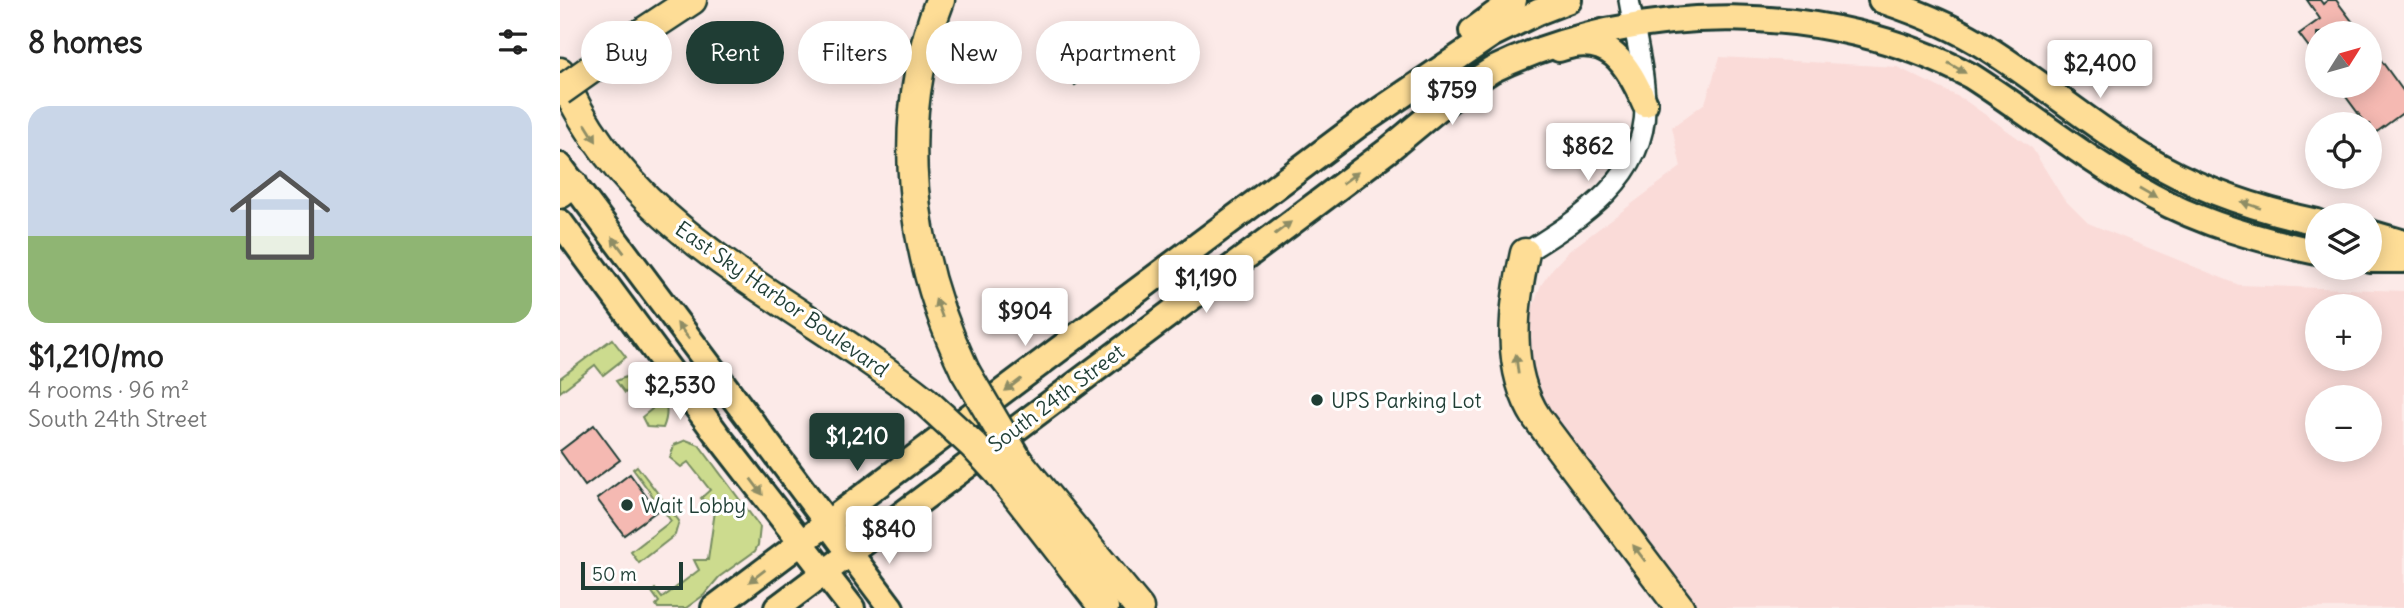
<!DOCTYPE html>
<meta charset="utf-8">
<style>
:root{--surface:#fff;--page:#f2f2f2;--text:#222;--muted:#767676;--line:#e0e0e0;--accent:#1f3d34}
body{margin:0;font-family:Delius,sans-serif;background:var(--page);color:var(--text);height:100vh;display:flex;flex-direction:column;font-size:26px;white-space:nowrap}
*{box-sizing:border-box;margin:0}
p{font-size:23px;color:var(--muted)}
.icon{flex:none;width:38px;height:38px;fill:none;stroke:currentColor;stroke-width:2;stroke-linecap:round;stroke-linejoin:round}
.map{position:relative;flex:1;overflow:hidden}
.side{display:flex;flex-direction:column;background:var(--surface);width:560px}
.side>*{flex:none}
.top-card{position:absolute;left:21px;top:21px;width:665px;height:63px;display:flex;gap:14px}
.needle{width:46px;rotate:53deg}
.tools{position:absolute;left:1745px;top:21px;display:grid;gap:14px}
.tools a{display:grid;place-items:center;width:77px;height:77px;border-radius:50%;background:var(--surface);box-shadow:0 4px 18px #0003;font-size:35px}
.scale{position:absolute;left:21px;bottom:18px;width:102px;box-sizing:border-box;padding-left:7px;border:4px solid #1f3d34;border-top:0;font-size:19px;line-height:24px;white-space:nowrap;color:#1f3d34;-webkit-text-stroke:5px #fff;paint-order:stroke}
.price{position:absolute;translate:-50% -60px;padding:0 16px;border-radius:7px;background:#fff;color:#222;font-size:23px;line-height:46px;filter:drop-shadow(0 2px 4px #0008)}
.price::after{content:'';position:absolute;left:50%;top:42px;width:21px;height:16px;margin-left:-10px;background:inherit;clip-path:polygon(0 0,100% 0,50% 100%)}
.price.active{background:var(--accent);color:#fff}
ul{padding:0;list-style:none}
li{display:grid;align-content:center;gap:14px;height:371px;padding:0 28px}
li+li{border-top:2px solid var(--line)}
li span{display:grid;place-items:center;height:217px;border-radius:21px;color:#555}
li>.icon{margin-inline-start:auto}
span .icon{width:126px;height:126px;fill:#fffc;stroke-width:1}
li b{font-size:30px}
h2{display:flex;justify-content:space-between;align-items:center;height:84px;padding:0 28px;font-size:30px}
.chip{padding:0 24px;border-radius:32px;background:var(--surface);box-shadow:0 4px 18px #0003;font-size:24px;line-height:63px}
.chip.active{background:var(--accent);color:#fff}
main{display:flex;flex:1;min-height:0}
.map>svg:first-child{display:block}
.built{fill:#fadbd8;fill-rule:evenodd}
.green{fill:#ccdb8e;stroke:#768c61;stroke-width:2}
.building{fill:#f5b9b2;stroke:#1f3d34;stroke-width:2}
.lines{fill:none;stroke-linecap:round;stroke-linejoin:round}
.minor-casing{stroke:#1f3d34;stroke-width:24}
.major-casing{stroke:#1f3d34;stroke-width:30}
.highway-casing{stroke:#1f3d34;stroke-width:33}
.minor{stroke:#fff;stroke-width:19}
.major{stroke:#fedd96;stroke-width:24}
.highway{stroke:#fedd96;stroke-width:28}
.highway-bridge-casing{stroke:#1f3d34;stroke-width:33;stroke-linecap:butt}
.highway-bridge{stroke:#fedd96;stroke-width:28}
.oneway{fill:#8e8d65}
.poi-dot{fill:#1f3d34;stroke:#fff;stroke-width:2.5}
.labels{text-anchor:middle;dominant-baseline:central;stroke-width:6;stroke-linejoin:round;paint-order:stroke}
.street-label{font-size:21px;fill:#1f3d34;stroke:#fff}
.poi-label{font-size:21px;fill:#1f3d34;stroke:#fff;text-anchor:start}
</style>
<main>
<section class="side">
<h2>8 homes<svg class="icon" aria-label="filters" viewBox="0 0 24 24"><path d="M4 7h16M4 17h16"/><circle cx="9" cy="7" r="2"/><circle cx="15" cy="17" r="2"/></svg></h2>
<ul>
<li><span style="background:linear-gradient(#c9d6e8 60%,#8fb573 0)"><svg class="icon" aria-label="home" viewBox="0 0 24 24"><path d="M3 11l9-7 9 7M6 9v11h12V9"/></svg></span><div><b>$1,210/mo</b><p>4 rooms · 96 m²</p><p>South 24th Street</p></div></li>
</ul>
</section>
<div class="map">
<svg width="1844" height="608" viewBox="0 0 1844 608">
<rect width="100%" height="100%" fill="#fceae8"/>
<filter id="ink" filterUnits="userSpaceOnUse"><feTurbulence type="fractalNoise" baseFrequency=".0143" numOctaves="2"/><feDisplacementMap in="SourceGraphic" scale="14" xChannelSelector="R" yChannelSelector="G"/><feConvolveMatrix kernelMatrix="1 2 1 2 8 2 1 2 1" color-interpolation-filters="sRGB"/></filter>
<g filter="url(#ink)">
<path class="built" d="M1160,57L1337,67L1403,99L1472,148L1503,198L1528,223L1679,285L1844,291V608H1136L989,414L970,375L967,323L981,285L993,268L1009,251L1121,167L1112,127L1145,103ZM1757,306H1810V359H1757ZM1757,397H1810V450H1757Z"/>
<g class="green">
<polygon points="52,339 66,357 43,375 35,365 0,392 0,378"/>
<path d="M73,374L75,378C101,383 113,404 103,428L87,427L82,417L92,409L75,386L65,393L56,381Z"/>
<polygon points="126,440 139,445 200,527 198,545 195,551 159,577 144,595 126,608 98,608 96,605 99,602 92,592 95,589 102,598 139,570 134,560 148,560 156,504 144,501 141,498 150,490 128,462 121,467 110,458 114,445"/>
<polygon points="77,466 119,521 115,535 79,563 71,552 111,521 73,469"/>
</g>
<g class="building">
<polygon points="1747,0 1760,0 1763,4 1768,0 1776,0 1801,33 1757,33 1757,58 1739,34 1760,19"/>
<polygon points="1810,45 1844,92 1844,112 1814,134 1810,124 1806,124 1778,86 1810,86"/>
<polygon points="524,65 530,74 515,85 509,77"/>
<polygon points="34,425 60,460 25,486 0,451"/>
<polygon points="70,474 97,511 64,535 37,499"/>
</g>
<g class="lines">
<defs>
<path id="minor" d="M965,253C1019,219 1086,178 1085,106C1085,71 1075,35 1069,0"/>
<g id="major">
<path d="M1321,0C1357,12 1395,27 1427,48C1481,82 1530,124 1584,157C1638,190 1696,209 1757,222"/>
<polyline points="912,31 954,0"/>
<path d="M999,49C1049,31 1068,65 1085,104"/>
<polyline points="0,166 331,608"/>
<polyline points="0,222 156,433 292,608"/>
<polyline points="1810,233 1844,243"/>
<polyline points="1810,260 1844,260"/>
<polyline points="154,608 801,123 931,35 978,12 1009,0"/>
<path d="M217,608L827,151C861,123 895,93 932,70C1077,0 1268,0 1411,76C1472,115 1528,161 1592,196C1643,224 1700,240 1757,252"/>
</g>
<g id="highway">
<path d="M380,0C332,123 350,255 405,371"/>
<polyline points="82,33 132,0"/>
<path d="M0,72C65,234 237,299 365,401"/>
<polyline points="0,194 13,184"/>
<path d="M965,253C953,307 945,369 977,418L1120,608"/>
<polyline points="458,461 579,608"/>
<polyline points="439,473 544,608"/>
</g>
</defs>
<use href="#minor" class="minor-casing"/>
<use href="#major" class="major-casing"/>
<use href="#highway" class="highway-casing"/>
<use href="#minor" class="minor"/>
<use href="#major" class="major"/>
<use href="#highway" class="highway"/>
<defs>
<g id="highway-bridge">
<polyline points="0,91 82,33"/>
<polyline points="405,371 458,461"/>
<polyline points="365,401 413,445 439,473"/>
</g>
</defs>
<use href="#highway-bridge" class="highway-bridge-casing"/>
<use href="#highway-bridge" class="highway-bridge"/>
</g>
<defs><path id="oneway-solid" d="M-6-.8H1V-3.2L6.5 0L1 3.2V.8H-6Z" transform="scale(1.75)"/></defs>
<g class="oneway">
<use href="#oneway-solid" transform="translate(1397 68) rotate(30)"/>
<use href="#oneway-solid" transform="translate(31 133) rotate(58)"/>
<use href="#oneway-solid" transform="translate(790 178) rotate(-36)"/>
<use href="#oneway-solid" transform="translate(1588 193) rotate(30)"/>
<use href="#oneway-solid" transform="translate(1691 205) rotate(-161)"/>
<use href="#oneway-solid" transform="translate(723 228) rotate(-37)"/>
<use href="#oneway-solid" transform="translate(58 245) rotate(-127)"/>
<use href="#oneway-solid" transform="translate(379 308) rotate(-110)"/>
<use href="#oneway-solid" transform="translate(123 331) rotate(-127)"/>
<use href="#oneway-solid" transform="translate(957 364) rotate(-97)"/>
<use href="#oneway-solid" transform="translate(453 385) rotate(143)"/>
<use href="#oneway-solid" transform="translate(197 487) rotate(53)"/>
<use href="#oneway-solid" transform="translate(1079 553) rotate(-127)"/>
<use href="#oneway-solid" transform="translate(197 576) rotate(143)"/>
</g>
</g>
<g class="poi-dot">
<circle cx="757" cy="400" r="7"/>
<circle cx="67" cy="505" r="7"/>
</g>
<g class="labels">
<g class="street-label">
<text transform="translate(222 299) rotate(35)">East Sky Harbor Boulevard</text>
<text transform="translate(496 398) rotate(-37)">South 24th Street</text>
</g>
<g class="poi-label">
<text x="771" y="400">UPS Parking Lot</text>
<text x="81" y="505">Wait Lobby</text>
</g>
</g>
</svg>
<div class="tools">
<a><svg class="needle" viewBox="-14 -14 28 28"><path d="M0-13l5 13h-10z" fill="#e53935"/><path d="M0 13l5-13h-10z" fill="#767676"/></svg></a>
<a><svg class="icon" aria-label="locate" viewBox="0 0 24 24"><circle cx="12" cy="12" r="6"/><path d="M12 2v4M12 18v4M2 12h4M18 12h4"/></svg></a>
<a><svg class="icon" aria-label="layers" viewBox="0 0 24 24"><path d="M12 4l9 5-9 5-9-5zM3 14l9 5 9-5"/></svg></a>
<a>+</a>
<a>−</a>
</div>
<div class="scale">50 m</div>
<b class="price" style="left:1540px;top:100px">$2,400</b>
<b class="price" style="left:892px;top:127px">$759</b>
<b class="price" style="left:1028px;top:183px">$862</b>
<b class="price" style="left:646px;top:315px">$1,190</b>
<b class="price" style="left:465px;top:348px">$904</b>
<b class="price" style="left:120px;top:422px">$2,530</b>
<b class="price active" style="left:297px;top:473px">$1,210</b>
<b class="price" style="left:329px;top:566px">$840</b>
<div class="top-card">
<a class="chip">Buy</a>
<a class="chip active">Rent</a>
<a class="chip">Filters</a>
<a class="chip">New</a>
<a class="chip">Apartment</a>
</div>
</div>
</main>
